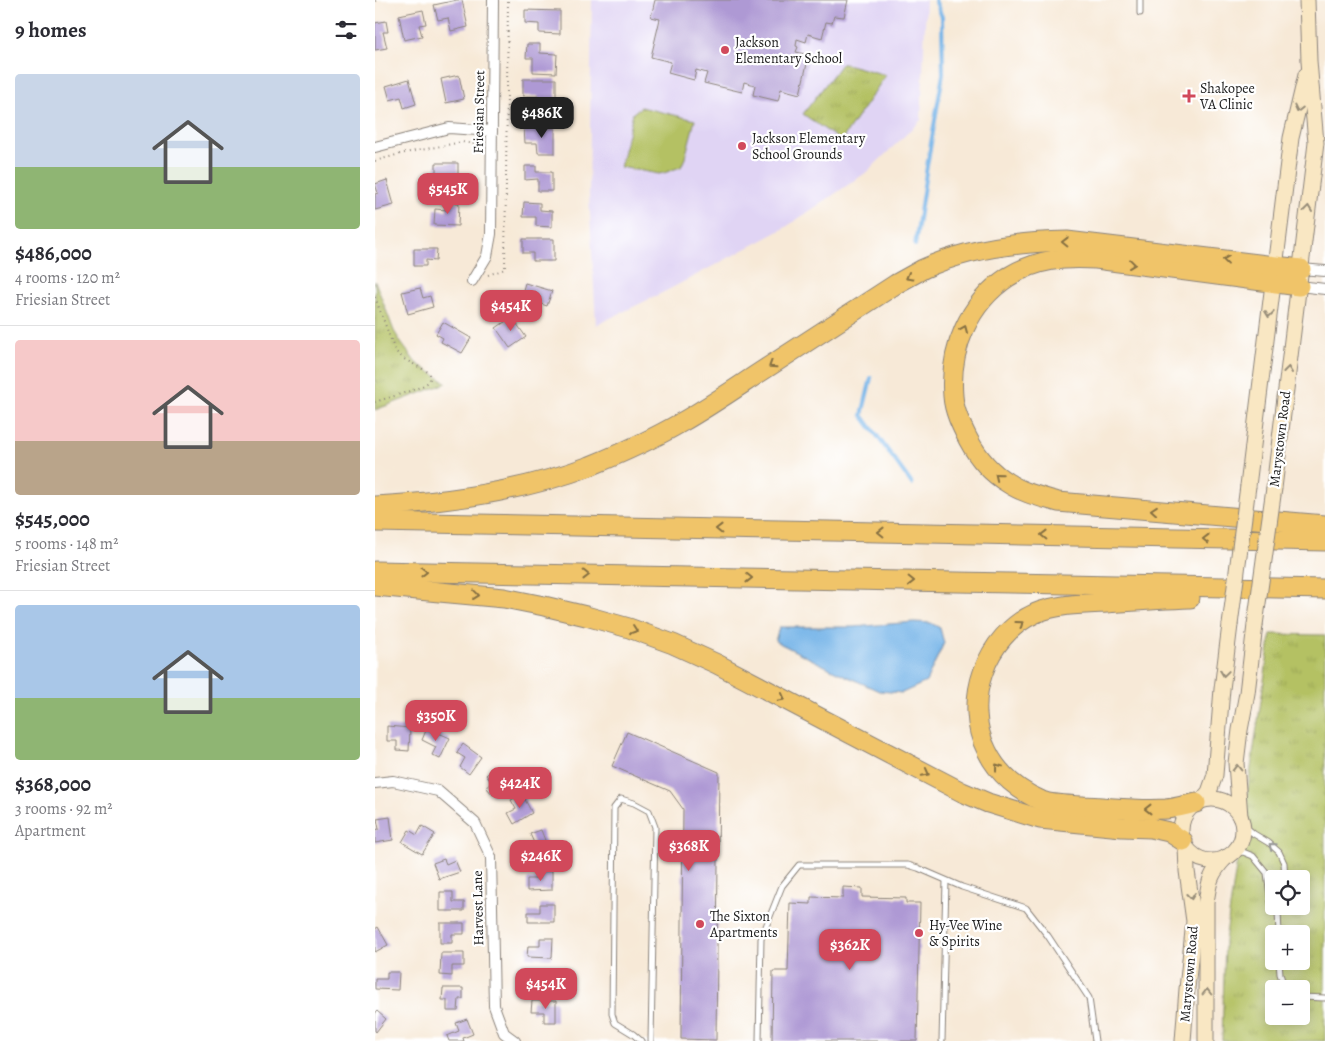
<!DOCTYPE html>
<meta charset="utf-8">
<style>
:root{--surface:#fff;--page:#f7f7f7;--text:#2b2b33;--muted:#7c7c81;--line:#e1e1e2;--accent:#d1495b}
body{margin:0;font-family:Alegreya,serif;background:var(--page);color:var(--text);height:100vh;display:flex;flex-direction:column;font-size:19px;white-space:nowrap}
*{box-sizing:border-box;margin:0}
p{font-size:16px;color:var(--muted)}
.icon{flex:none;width:28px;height:28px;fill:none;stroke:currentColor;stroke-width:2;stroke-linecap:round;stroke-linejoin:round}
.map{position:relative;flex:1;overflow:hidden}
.panel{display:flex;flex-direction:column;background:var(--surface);width:375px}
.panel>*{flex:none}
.tools{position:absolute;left:890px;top:870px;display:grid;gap:10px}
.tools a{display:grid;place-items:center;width:45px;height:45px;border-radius:5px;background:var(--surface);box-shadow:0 2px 12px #0003;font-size:25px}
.price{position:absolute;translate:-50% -42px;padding:0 11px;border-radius:10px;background:var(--accent);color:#fff;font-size:16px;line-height:32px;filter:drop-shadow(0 1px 2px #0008)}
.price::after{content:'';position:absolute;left:50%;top:30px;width:15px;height:11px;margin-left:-8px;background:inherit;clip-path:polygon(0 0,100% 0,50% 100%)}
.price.active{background:#222;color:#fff}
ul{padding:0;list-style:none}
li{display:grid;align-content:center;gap:10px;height:265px;padding:0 15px}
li+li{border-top:1px solid var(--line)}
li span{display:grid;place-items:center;height:155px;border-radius:5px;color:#555}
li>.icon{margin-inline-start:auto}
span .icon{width:90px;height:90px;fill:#fffc;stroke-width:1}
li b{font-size:21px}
h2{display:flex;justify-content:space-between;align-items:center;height:60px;padding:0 15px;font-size:21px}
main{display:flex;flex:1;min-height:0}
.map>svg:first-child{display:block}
.built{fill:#e0d4f4}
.grass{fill:#b4c163;stroke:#686e40}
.park{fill:url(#park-tufts);stroke:#686e40;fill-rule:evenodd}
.water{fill:#74b4e8;stroke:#486882}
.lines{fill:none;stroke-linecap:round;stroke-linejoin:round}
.stream{stroke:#74b4e8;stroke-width:4}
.building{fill:#ae99d4}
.lane-casing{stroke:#8a827a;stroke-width:7}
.street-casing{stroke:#8a827a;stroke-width:12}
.secondary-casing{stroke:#8a827a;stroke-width:17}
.highway-casing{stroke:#8a827a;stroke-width:21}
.path{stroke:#8a827a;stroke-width:2;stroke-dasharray:1 4;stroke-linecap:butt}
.lane{stroke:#fff;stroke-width:5}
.street{stroke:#fff;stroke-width:10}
.secondary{stroke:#f9e7c3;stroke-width:15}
.highway{stroke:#f0c469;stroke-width:19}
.secondary-bridge-casing{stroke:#8a827a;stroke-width:17;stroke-linecap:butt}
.secondary-bridge{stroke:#f9e7c3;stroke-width:15}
.oneway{stroke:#968c78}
.oneway2{stroke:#867042}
.oneway3{stroke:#999}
.poi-dot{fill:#d1495b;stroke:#fff;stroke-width:2}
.labels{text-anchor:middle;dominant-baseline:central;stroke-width:4.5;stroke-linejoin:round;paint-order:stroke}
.poi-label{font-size:14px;fill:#1c1c1c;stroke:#fff;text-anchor:start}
.street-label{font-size:14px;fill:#1c1c1c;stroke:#fff}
</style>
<main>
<section class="panel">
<h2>9 homes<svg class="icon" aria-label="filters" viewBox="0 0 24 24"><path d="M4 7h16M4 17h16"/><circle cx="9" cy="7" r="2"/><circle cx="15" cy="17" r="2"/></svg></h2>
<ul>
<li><span style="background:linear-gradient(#c9d6e8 60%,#8fb573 0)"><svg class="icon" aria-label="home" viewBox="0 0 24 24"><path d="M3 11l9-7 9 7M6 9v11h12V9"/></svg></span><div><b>$486,000</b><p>4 rooms · 120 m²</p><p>Friesian Street</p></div></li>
<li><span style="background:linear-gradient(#f6c9c9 65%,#b9a48a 0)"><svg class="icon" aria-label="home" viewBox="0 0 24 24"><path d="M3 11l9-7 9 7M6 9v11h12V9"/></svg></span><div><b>$545,000</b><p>5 rooms · 148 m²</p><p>Friesian Street</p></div></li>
<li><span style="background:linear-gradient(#a9c7e8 60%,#8fb573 0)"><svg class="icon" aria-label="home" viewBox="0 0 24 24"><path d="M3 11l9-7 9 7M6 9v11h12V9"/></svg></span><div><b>$368,000</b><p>3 rooms · 92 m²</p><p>Apartment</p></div></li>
</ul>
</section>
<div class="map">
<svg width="950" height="1041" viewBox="0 0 950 1041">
<defs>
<pattern id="park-tufts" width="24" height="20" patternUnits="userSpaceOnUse" patternTransform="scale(1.25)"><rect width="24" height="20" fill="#b4c163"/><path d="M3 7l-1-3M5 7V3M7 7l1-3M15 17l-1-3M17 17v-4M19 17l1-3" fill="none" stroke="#9aa555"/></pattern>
</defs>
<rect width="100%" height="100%" fill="#fff"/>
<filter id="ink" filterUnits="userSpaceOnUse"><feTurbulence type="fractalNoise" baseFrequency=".02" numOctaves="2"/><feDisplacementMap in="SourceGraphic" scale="10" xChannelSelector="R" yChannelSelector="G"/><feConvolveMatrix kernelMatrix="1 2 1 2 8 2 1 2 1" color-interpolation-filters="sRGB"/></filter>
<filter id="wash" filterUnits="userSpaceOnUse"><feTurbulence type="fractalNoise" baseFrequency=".0096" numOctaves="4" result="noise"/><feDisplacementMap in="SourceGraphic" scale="20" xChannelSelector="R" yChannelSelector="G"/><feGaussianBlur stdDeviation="1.12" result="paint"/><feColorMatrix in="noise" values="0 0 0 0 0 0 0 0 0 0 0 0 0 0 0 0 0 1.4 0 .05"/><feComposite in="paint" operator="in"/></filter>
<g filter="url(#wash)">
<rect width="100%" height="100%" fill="#f7e9d7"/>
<polygon class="built" points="217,0 551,0 546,120 492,172 408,229 291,291 221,325 214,194"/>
<path class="grass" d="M266,107L320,120L310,158L306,167C298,169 292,173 284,174L245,167L258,113Z"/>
<g class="park">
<polygon points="467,63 511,75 466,141 428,114"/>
<polygon points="0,281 19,331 27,344 41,363 72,383 0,410"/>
<path d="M896,634L950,635V1041H847L850,941ZM899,879H926V906H899ZM899,934H926V961H899ZM899,989H926V1016H899Z"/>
</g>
<polygon class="water" points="539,622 556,623 565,628 569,643 551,682 527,693 504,691 460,671 400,641 404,627 478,627"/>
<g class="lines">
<g class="stream">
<polyline points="540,245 552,166 568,74 567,17 560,0"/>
<polyline points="496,378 487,415 537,484"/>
</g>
</g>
<g id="blocks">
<g class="building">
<polygon points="82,0 87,0 93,27 76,31 73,18 63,20 59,5"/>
<polygon points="280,0 473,0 469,17 459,16 457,23 451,22 447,38 433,34 431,42 422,39 421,46 423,47 421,52 434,55 425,94 406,89 403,101 378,95 380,85 369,82 367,92 329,83 332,73 321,70 319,80 293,73 296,62 276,57 285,19 276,17"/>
<polygon points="48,10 51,24 44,25 47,36 29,40 24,15"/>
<polygon points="150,10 185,11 185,34 164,33 164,24 150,23"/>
<polygon points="11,21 13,32 8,32 12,48 0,50 0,23"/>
<polygon points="152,44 165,44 165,53 182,54 181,73 158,72 158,58 151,58"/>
<polygon points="84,75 89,99 71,103 66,79"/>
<polygon points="34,79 41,104 29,108 26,97 15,100 11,86"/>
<polygon points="148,79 181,79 181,106 163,106 163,96 148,96"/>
<polygon points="149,128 180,128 180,153 163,153 162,143 150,143"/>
<polygon points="61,163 83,163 83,182 72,182 73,188 61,188"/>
<polygon points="150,166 161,166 161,172 177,172 177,191 163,191 163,179 150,180"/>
<polygon points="12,180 19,205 0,210 0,194 3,193 0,184"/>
<polygon points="72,202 84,203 83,226 59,225 60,209 72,210"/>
<polygon points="149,202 165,203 165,210 177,211 177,227 161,226 161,217 148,217"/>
<polygon points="148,239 179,239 179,261 158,261 158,253 148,253"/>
<polygon points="39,249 62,249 61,261 51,260 51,266 39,266"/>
<polygon points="150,283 177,291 172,306 146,297"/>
<polygon points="45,288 48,298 55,296 58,307 33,314 27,292"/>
<polygon points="137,317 151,337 135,348 121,328"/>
<polygon points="68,322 96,338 87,353 66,342 68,338 61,334"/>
<polygon points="12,726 35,728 34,751 22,750 22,741 12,741"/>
<polygon points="52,728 75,738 65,759 57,755 61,747 47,740"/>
<polygon points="252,732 344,772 341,1040 306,1039 308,809 295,791 237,766"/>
<polygon points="88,744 106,757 94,774 85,767 90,758 82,753"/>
<polygon points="120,767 133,783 118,795 111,787 117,783 111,775"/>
<polygon points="147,794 157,813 139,824 133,813 141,809 136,800"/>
<polygon points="15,817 18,840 0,843 0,830 4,829 2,819"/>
<polygon points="47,826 60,834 47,854 27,842 34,830 42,835"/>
<polygon points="166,830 173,848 151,857 147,847 159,843 155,834"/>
<polygon points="69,859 71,864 80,860 85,872 64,879 58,863"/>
<polygon points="164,871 177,871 177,890 152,891 152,879 164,879"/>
<polygon points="468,887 487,888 487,897 531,898 531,903 545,903 542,1041 397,1041 398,971 413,971 415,903 436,904 436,897 468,898"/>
<polygon points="65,892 78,892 78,902 89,902 89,911 65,911"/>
<polygon points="165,904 179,904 179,922 153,922 153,912 165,912"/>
<polygon points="65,923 89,923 89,934 77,934 77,943 65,943"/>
<polygon points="3,927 13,945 0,952 0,929"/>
<polygon points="165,938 178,938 177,958 152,957 153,946 165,946"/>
<polygon points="66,953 89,953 89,966 77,966 77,976 65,975"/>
<polygon points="165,971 179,972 178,990 154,989 155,978 165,979"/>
<polygon points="12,972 24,972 23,990 0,989 0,979 12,979"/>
<polygon points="68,988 88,988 88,999 84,999 83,1011 72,1011 72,1000 67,1000"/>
<polygon points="157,1001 181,1001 181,1022 169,1022 169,1012 156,1012"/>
<polygon points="2,1011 11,1019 1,1032 0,1031 0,1014"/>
<polygon points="92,1019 98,1034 88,1038 89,1041 74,1041 72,1036 84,1031 81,1023"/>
</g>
</g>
</g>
<g filter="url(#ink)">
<use href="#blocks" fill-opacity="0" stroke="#8a827a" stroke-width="1"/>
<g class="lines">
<defs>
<g id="lane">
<polyline points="765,0 765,13"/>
<polyline points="867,824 879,834 894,843 904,852 909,863 910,879"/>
<polyline points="857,853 868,852 878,856 892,873 896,903 899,906"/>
<polyline points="903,911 904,934"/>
<polyline points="904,961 905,974 910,989"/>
<polyline points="926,997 950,998"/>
<polyline points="266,1041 258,1034 240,1023 237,1014 239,808 246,799 259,803 274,811 280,827 276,1041"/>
<polyline points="384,1041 386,939 407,886 424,865 533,865 543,868 587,887 651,908 673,936 714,998 720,1041"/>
<polyline points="567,1041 571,881"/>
</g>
<g id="street">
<polyline points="0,147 74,128 117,131"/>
<polyline points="926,269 950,271"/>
<polyline points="97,281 112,256 116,234 118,0"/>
<polyline points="924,286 950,289"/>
<polyline points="0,783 18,781 63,791 100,823 116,857 119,1006 129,1033 140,1041"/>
</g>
<g id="secondary">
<polyline points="873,486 916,138 931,75"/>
<polyline points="899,488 941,143 934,61 932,0"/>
<circle cx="837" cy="830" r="31"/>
<polyline points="827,800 834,792 840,775 847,689 855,625"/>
<polyline points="865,817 861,763 865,730 872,693 880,625"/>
<polyline points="808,1041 812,989 819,921 812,871 811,847"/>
<path d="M831,1041V903C834,881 835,874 851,857"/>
</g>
<g id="highway">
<path d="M924,286L721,259C689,257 662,259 633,277C594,303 574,349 578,396C579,411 586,425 593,439C602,456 616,473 633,483C648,493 666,497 683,502L950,525"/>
<path d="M0,506C73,502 146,492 215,466C247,453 278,439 307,422C335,406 361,388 387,371C432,342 476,313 521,284C530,279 539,274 548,269C593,248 643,242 692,241L926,269"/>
<polyline points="0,522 950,541"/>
<polyline points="0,571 950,589"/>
<polyline points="0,586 129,598 169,606 211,616 254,628 298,644 342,664 587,792 613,803 665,819 747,827 776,828 794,832 808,841"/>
<path d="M815,598C787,599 760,601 732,603C708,604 683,604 661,613C610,635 587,703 612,751C623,774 644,791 667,801C677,805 696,805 708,806C735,807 764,811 791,809C801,808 811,805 821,803"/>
</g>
</defs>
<use href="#lane" class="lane-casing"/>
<use href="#street" class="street-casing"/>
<use href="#secondary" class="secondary-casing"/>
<use href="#highway" class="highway-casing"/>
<g class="path">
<polyline points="0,1 3,0"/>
<polyline points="0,161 25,154 87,142 105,145"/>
<polyline points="113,275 130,269 133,0"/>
<path d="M0,297L20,351L29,359L55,373C55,376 56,378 54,381C48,389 11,398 0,402"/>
</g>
<use href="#lane" class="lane"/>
<use href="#street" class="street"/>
<use href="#secondary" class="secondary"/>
<use href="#highway" class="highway"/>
<defs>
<g id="secondary-bridge">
<polyline points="855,625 873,486"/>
<polyline points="880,625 899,488"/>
</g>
</defs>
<use href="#secondary-bridge" class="secondary-bridge-casing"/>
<use href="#secondary-bridge" class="secondary-bridge"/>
</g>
<defs><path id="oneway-chevron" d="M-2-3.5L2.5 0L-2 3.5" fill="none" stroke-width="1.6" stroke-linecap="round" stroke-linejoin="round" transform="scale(1.25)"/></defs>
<g class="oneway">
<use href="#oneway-chevron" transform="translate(923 109) rotate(103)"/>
<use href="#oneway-chevron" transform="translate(933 209) rotate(-83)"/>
<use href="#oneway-chevron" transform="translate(894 314) rotate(97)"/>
<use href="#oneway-chevron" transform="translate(913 370) rotate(-83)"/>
<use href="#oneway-chevron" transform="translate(849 673) rotate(98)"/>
<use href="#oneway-chevron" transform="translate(862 768) rotate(-91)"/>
<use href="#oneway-chevron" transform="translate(816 896) rotate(83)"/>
<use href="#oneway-chevron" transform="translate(832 992) rotate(-90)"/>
</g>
<g class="oneway2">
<use href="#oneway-chevron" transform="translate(690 242) rotate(-179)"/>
<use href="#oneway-chevron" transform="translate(851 260) rotate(-173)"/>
<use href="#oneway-chevron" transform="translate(757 264) rotate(7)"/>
<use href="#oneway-chevron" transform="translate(534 277) rotate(151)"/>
<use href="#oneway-chevron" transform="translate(589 329) rotate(-67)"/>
<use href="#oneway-chevron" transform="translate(397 365) rotate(147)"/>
<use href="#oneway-chevron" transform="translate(623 476) rotate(-141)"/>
<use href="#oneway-chevron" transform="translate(779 510) rotate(-175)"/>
<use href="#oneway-chevron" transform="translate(344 529) rotate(-179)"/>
<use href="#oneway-chevron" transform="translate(506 532) rotate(-179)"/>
<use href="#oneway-chevron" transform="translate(669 535) rotate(-179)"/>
<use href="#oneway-chevron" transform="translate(831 539) rotate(-179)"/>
<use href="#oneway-chevron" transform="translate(49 572) rotate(1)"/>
<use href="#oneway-chevron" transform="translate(211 575) rotate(1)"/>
<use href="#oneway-chevron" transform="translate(374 578) rotate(1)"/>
<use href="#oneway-chevron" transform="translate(536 581) rotate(1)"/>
<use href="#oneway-chevron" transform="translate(101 595) rotate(7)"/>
<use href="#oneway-chevron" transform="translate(645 624) rotate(-36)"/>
<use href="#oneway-chevron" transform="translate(259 630) rotate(19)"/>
<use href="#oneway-chevron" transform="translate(407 698) rotate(28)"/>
<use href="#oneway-chevron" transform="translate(623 767) rotate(-127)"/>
<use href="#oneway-chevron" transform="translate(551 773) rotate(28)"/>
<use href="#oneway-chevron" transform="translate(773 809) rotate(-180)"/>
</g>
<use class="oneway3" href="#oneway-chevron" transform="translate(897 846) rotate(-141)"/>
</g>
<g class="poi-dot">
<circle cx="350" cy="50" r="5"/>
<path d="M811.5 88.5h5v5h5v5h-5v5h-5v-5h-5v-5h5z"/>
<circle cx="367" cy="146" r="5"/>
<circle cx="325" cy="924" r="5"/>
<circle cx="544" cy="933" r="5"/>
</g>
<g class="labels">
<g class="poi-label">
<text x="360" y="42">Jackson<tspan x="360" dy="16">Elementary School</tspan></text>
<text x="825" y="88">Shakopee<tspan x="825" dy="16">VA Clinic</tspan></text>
<text x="377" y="138">Jackson Elementary<tspan x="377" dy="16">School Grounds</tspan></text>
<text x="335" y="916">The Sixton<tspan x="335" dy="16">Apartments</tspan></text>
<text x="554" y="925">Hy-Vee Wine<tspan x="554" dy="16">&amp; Spirits</tspan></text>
</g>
<g class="street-label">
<text transform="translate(104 112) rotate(-89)">Friesian Street</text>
<text transform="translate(905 439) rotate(-83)">Marystown Road</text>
<text transform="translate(103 908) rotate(-91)">Harvest Lane</text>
<text transform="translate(814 974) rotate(-85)">Marystown Road</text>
</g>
</g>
</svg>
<div class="tools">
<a><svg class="icon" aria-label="locate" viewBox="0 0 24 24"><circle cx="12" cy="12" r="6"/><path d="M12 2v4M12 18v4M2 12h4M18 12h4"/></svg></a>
<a>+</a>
<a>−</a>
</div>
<b class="price active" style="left:167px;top:139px">$486K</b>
<b class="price" style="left:73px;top:215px">$545K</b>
<b class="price" style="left:136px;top:332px">$454K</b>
<b class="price" style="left:61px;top:742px">$350K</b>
<b class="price" style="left:145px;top:809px">$424K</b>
<b class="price" style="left:314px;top:872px">$368K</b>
<b class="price" style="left:166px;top:882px">$246K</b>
<b class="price" style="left:475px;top:971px">$362K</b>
<b class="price" style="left:171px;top:1010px">$454K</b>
</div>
</main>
